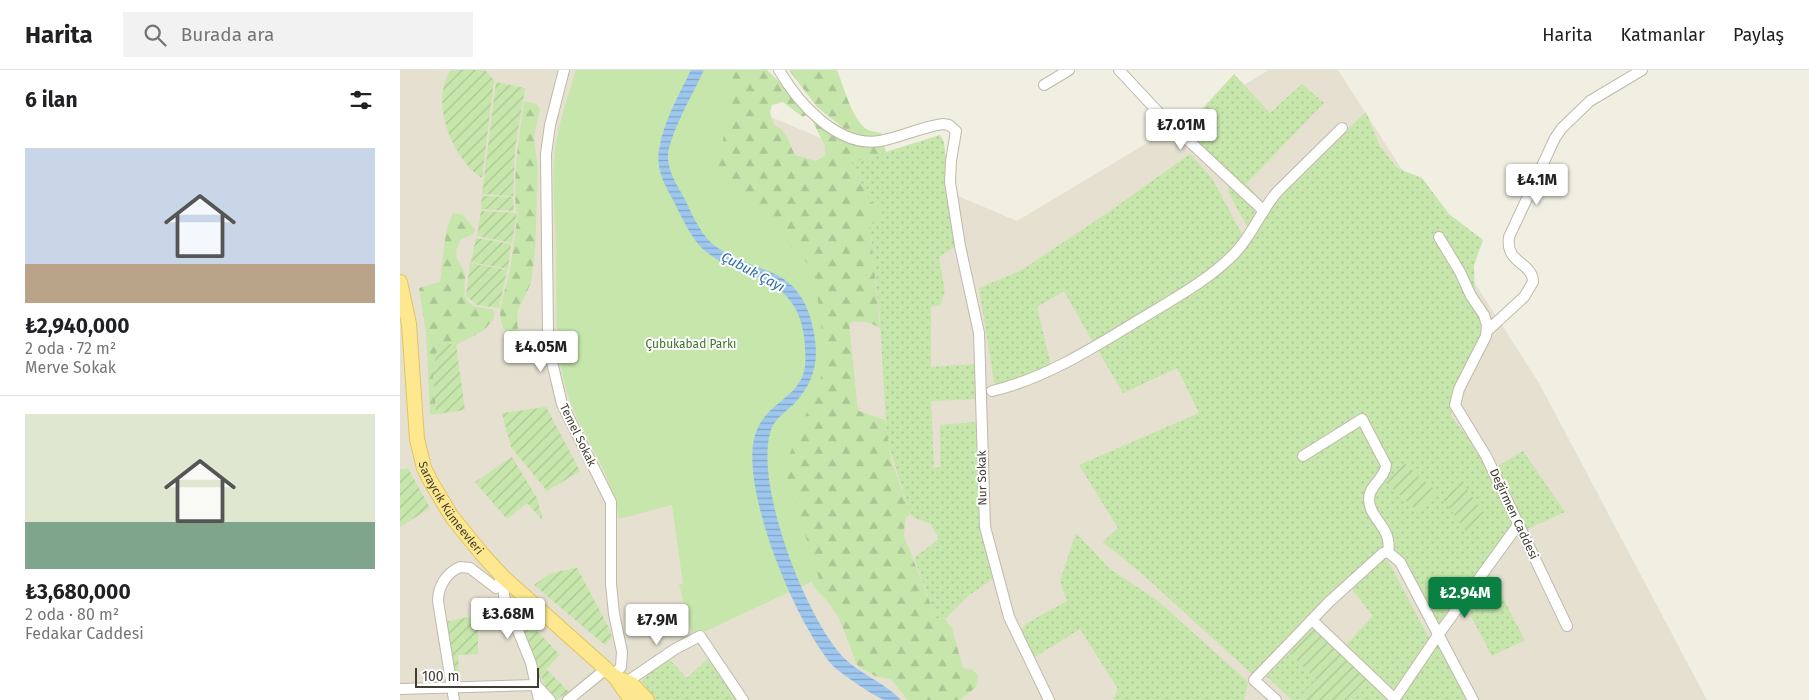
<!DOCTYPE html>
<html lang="tr">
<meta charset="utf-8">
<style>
:root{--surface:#fff;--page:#f2f2f2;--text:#202124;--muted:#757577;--line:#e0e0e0;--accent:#0b8043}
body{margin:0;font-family:"Fira Sans",sans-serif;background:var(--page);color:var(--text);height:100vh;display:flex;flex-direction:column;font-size:19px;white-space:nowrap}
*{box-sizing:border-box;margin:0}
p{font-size:16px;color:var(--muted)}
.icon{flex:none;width:28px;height:28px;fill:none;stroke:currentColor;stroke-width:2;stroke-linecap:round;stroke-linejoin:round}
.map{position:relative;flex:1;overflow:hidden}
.details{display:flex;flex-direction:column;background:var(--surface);width:400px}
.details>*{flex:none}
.scale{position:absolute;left:15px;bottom:12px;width:124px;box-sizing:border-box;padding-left:5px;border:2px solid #423e33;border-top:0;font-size:14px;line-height:18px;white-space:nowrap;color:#423e33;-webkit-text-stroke:4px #fff;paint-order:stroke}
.price{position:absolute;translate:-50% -42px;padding:0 11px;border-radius:5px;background:#fff;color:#222;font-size:16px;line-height:32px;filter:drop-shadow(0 1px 2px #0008)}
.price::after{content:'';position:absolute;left:50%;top:30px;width:15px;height:11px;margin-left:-8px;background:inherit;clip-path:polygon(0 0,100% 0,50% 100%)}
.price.on{background:var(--accent);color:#fff}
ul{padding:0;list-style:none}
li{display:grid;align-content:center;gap:10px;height:265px;padding:0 25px}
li+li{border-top:1px solid var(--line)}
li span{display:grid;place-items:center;height:155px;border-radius:0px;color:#555}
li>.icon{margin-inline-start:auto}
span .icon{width:90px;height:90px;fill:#fffc;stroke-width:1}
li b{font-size:21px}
h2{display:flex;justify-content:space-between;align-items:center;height:60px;padding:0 25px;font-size:21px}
header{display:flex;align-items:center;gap:30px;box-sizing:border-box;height:70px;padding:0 25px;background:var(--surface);border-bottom:1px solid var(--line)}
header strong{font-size:24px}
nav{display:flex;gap:28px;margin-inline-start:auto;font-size:18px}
.search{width:350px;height:45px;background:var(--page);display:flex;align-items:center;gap:12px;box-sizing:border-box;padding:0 18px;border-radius:0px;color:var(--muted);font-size:19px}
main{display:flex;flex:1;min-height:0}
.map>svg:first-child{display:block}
.residential{fill:#e5e0d0}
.grass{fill:url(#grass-dots)}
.forest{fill:url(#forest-firs)}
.park{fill:#c6e6ab}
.garden{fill:url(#garden-furrows)}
.water{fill:url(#water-rules)}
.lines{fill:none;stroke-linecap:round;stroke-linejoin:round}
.minor-casing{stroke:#bfb9a8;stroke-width:12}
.major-casing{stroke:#e2c560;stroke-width:16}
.minor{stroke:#fff;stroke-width:10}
.major{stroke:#fde78f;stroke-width:14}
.labels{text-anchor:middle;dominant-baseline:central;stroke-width:4;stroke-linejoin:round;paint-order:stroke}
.park-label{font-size:12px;fill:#3e7328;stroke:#fff}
.street-label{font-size:12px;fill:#423e33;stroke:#fff}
.water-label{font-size:14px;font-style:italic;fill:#2e6dac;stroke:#fff}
</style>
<header>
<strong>Harita</strong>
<div class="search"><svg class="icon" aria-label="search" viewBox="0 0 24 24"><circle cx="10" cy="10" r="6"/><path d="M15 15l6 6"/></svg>Burada ara</div>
<nav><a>Harita</a><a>Katmanlar</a><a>Paylaş</a></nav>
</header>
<main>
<section class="details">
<h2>6 ilan<svg class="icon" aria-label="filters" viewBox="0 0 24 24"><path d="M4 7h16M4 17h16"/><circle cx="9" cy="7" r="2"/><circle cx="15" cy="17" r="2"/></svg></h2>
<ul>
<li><span style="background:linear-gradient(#c9d6e8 75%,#b9a48a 0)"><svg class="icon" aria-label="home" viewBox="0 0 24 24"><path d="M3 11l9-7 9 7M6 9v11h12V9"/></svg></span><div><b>₺2,940,000</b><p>2 oda · 72 m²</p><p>Merve Sokak</p></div></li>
<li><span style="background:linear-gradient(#dfe7d0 70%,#7fa58c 0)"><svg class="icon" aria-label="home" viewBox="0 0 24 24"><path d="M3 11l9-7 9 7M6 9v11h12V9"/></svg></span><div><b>₺3,680,000</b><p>2 oda · 80 m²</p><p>Fedakar Caddesi</p></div></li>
</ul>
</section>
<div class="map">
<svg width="1409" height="630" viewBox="0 0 1409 630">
<defs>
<pattern id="grass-dots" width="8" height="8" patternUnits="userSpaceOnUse" patternTransform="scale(1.25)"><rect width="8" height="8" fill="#c6e6ab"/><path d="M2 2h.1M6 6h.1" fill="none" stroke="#abc694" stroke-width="1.8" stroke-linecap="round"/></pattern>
<pattern id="forest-firs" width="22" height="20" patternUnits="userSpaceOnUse" patternTransform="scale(1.25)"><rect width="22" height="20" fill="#c6e6ab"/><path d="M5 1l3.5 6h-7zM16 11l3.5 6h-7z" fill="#abc694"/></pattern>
<pattern id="garden-furrows" width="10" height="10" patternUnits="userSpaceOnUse" patternTransform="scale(1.25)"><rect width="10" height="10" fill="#c6e6ab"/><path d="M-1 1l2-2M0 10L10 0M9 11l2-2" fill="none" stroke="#abc694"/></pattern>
<pattern id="water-rules" width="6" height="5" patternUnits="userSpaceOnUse" patternTransform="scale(1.25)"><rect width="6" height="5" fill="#9ec7ef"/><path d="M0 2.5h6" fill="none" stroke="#82a3c2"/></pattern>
</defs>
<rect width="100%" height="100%" fill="#f1eee2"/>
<polygon class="residential" points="0,0 260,0 617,151 869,0 938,0 1139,313 1307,630 0,630"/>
<g class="grass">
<polygon points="834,4 870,43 902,14 924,33 846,114 864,133 849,160 828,122 830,109 783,60"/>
<polygon points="966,42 980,76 997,98 1022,108 1049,144 1083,170 1074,195 1075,228 1082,248 1083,260 1079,274 1056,323 1051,346 1082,386 1113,453 1038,559 1002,491 984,478 852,604 741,503 703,472 718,458 679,395 799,343 777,298 723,323 696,277 838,184 872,130"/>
<polygon points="540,65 544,72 555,171 553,178 539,187 545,222 540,235 531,237 531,297 576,294 577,329 531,331 534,398 540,397 540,355 576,352 579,449 594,508 568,526 545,549 536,548 514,488 539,469 531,454 517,449 510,444 487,370 480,250 470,155 481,148 482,140 470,132 451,93"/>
<path d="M790,84L812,108L844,168C801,212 746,241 694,274L664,221L637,237L651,296L595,317L579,218L620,201L706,144Z"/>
<polygon points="1123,381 1165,442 1127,459 1098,396"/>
<polygon points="676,463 710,499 758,531 848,612 844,630 713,630 718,619 680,559 635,587 620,561 627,553 667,531 660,511"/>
<polygon points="985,485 1030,570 995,625 945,576 973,546 951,518"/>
<polygon points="1090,504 1125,570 1092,586 1066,537"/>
<polygon points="1037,572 1069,630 999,630"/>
<polygon points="886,580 916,609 897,630 892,630 863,603"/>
<polygon points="308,589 337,630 256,630 242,611 244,607 270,590 287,608"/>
<polygon points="967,610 990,628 989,630 946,630"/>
</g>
<g class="forest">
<path d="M317,0H367L411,42L403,47L383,32L372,35L370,43L374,55C388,61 388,72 395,85L416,91L425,86V76L413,52L417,49L444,71L463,74L417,37L389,0H437C443,15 452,48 465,58C469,61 476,62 481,63L486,82L451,93L470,132L482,140L481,148L470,155L480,258C470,252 462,250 449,253L457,333L459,341L485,350L491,389L510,444L505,449L504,466L536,548L545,549L552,558L563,598L573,600L578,606L576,617L560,630H508L491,609L475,606L457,595L439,548L429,533L413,516L277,70Z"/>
<path d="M124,31L136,34L140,39L134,67L138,99L135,181L131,213L117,242L118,264L111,267C102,262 100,249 100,239L110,200L118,143L116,141C113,104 119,68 124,31Z"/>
<path d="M53,143L63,145L75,160L73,164L60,170C50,193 63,190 65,206C66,215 61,225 69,233C75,238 84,238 92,239L95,243L93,250L83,261L56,275H38L33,302L36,344L30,345L26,262L19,218L40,212L46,162Z"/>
</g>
<path class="park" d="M176,0H334L318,103L414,200L426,295L384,398L419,508L302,563H292L279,514H283L272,435L219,449C213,401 179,365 166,319C153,274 157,223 156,176C155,142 151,107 156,73C160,49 169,24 176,0Z"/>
<g class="garden">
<path d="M51,0H85L94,10L82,108C52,89 29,31 51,0Z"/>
<polygon points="96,12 125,18 115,79 113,126 82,124"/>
<polygon points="82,126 113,127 114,141 81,139"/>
<polygon points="81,141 117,143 112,173 77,166"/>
<polygon points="76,168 111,174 108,199 71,192"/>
<polygon points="70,193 107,200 99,238 77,235 66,226"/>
<polygon points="45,273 56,275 65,340 36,344 33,302 38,275"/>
<polygon points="146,337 180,401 147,421 111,377 102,343"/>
<polygon points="112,387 137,428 143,451 127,433 107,449 75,412"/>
<polygon points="1004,393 1036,421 1018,441 986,413"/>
<polygon points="8,398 30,438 0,457 0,400"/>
<polygon points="1059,407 1084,444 1068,464 1041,426"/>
<polygon points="177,498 209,558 212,567 205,575 134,515 151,503"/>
<polygon points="120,543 160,585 146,599 169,622 155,630 147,620 115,547"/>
<polygon points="78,545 78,584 58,585 59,610 54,610 45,552"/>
<polygon points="912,556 967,610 946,630 897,630 916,609 886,580"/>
</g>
<path class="water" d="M291,0H304C294,22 270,63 268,85C267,100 277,115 284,128C293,145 301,167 318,178C357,204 396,196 411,250C420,284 418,309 393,335C386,341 376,349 372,357C351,409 407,552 445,589C462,605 485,613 501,630C496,630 490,630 485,630C478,629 439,602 433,596C396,554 342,424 354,369C362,335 393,331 403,305C407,295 405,276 404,266C395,203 344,212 305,181C290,168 281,145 272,128C263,112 256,98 259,80C263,52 279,25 291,0Z"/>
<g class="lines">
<defs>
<g id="minor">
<polyline points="164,0 150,55 146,84 148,263 151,288 162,334 211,432 211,514 214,544 222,582 221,597 214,605"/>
<path d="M379,0C398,33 438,78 480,71C502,67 521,57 543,54L549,55L556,61L551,91L550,112L560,176L579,263L585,457L609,547L649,630"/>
<polyline points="719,0 760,44 864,141"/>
<polyline points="644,15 669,0"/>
<polyline points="1039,167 1060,202 1071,226 1084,245 1087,255 1086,266 1059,319 1055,335 1086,386 1167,556"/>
<path d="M1087,261L1124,227L1133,212C1133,192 1105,194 1109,167L1155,68L1162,58L1190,31L1242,0"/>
<path d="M592,321C644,309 693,278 739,250C771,230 808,211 835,183C853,164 861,140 878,121L942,58"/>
<path d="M903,386L962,349L986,395C985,409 969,415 969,429C969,449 993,458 988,482"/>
<polyline points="988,482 1000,492 1073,630"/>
<polyline points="103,507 104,526 131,593 139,630"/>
<polyline points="912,550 995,629"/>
<polyline points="228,611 275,579 300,566 343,630"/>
<polyline points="0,619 136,615 150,630"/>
<path d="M54,630L38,531C38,517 46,503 60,497L70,498L96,518L103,507"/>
<polyline points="168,630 206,599"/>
<polyline points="876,630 854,610 929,532 983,483 988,482"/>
<polyline points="994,630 1038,565 1118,455"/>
</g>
<g id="major">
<path id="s1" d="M0,212L9,254L17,369L24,398L31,412L52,447L82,484L103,507L215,607L231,630"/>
<polyline points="215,607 232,614 247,630"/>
</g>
</defs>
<use href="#minor" class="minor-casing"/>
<use href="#major" class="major-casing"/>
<use href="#minor" class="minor"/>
<use href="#major" class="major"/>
</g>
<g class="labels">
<g class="park-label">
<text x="291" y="274">Çubukabad Parkı</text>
</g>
<g class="street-label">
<text transform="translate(178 365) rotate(64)">Temel Sokak</text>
<text transform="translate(582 408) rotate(-91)">Nur Sokak</text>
<text stroke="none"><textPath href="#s1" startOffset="236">Saraycık Kümeevleri</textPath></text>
<text transform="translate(1114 444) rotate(65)">Değirmen Caddesi</text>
</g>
<g class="water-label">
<text transform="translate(353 202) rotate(28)">Çubuk Çayı</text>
</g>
</g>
</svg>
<div class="scale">100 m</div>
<b class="price" style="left:781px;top:81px">₺7.01M</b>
<b class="price" style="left:1137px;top:136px">₺4.1M</b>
<b class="price" style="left:141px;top:303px">₺4.05M</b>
<b class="price on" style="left:1065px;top:549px">₺2.94M</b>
<b class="price" style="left:108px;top:570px">₺3.68M</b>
<b class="price" style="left:257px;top:576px">₺7.9M</b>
</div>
</main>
